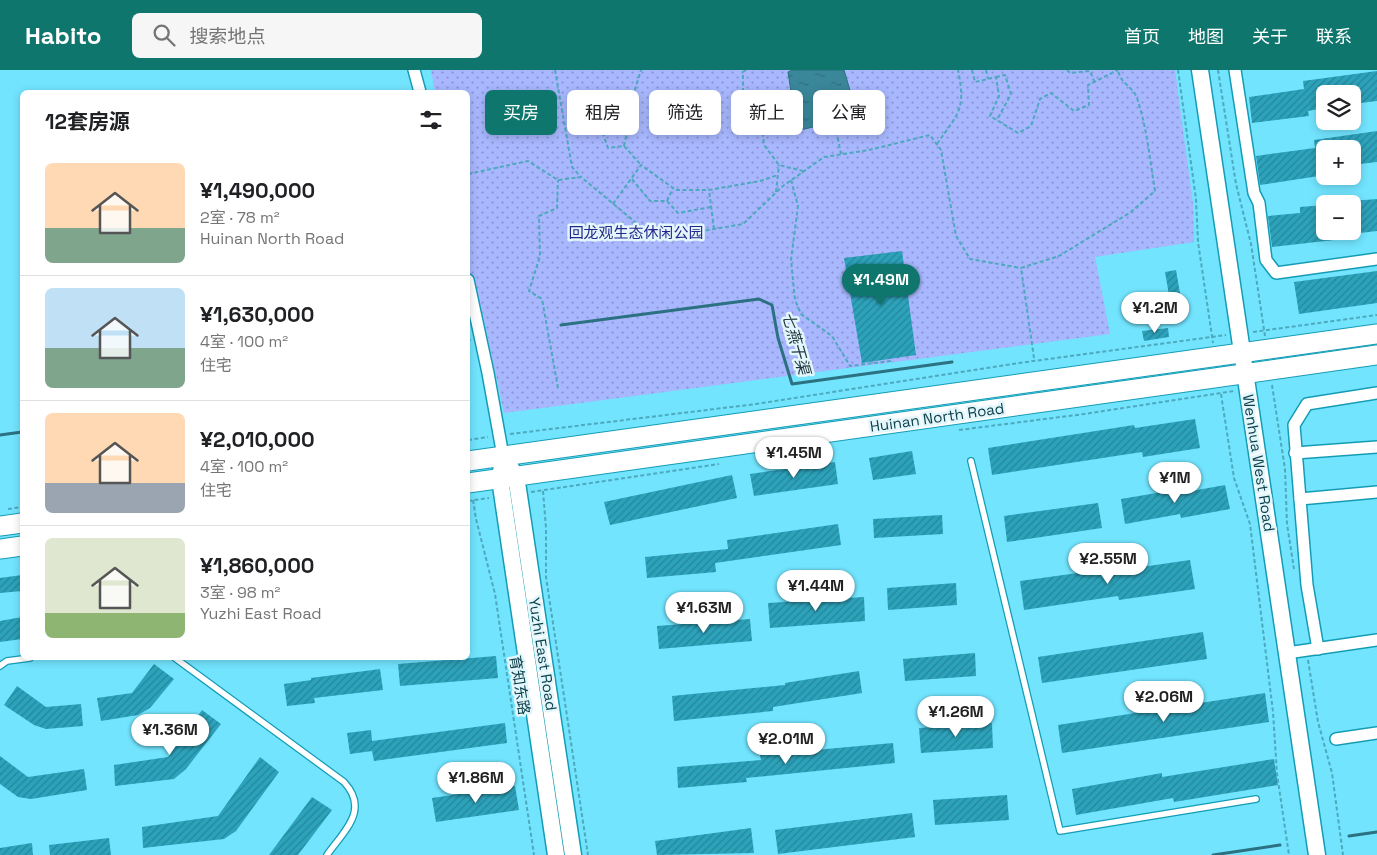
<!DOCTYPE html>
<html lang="zh">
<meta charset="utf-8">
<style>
:root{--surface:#fff;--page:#f6f6f6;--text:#202124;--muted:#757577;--line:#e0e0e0;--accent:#0f766e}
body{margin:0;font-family:"Space Grotesk","Noto Sans SC",sans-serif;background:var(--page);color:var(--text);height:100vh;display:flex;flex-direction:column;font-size:19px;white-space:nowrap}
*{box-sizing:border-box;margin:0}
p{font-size:16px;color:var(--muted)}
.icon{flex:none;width:28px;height:28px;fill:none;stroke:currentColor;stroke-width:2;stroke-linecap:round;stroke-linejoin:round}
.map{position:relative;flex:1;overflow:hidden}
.drawer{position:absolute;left:20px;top:20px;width:450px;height:570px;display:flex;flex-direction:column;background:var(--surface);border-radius:8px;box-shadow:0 2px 8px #0003}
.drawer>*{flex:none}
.banner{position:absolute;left:485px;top:20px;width:475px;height:45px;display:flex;gap:10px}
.buttons{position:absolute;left:1316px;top:15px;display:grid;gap:10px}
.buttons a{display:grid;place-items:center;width:45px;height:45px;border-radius:8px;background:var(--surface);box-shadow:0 2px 8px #0003;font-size:25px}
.price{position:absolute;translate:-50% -42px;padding:0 11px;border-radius:18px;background:#fff;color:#222;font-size:16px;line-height:32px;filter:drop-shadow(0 1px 2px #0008)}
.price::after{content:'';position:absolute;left:50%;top:30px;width:15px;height:11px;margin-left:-8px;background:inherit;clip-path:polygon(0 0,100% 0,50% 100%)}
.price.selected{background:var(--accent);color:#fff}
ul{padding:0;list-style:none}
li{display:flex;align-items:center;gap:15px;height:125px;padding:0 25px}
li+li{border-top:1px solid var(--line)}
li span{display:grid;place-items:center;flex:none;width:140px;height:100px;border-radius:8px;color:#555}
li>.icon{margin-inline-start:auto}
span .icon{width:60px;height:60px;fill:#fffc;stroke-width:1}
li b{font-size:21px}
h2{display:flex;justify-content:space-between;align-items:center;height:60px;padding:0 25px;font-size:21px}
.tag{padding:0 18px;border-radius:8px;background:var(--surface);box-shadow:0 2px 8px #0003;font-size:18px;line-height:45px}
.tag.selected{background:var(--accent);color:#fff}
header{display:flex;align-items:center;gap:30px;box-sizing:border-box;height:70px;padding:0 25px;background:var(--accent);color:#fff}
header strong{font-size:24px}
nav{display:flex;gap:28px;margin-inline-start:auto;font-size:18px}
.search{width:350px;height:45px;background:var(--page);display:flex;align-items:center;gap:12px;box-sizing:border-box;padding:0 18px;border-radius:8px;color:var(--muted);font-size:19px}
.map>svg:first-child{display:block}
.park{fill:url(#park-dots)}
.water{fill:url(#water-ripples);stroke:#2b7181}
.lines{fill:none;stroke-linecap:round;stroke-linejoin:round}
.stream{stroke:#2b7181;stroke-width:3}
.building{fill:url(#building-hatch)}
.lane-casing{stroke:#159cb5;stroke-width:8}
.street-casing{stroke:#159cb5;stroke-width:14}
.secondary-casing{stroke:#159cb5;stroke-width:19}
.primary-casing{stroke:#159cb5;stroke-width:21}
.path{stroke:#4da9bd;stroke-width:2;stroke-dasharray:4 2.5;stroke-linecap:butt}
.lane{stroke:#fff;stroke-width:5.5}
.street{stroke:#fff;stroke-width:11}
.secondary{stroke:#fff;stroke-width:16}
.primary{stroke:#fff;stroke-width:19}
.labels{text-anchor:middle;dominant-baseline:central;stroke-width:5;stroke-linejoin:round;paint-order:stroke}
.park-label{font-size:15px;fill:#27258b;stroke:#e3f6fb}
.street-label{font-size:15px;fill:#093e48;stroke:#e3f6fb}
.water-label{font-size:16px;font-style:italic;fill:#1e373d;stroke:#e3f6fb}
</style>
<header>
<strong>Habito</strong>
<div class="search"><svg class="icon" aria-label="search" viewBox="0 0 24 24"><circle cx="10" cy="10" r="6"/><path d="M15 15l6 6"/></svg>搜索地点</div>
<nav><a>首页</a><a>地图</a><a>关于</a><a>联系</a></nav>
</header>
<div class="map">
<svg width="1377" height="785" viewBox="0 0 1377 785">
<defs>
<pattern id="park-dots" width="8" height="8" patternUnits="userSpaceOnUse" patternTransform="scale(1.25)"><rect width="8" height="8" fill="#a8b7fe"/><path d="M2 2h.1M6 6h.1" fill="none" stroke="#8796d0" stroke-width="1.8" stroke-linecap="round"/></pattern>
<pattern id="water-ripples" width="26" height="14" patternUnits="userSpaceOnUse" patternTransform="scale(1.25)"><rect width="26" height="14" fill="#3a8799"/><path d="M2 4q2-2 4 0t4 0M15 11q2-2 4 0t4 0" fill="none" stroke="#2f707f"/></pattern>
<pattern id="building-hatch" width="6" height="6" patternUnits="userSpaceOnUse" patternTransform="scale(1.25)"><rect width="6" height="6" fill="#2da3bb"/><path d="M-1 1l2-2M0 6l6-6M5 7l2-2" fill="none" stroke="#25869a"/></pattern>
</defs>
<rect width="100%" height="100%" fill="#72e4fe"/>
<polygon class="park" points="431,0 1175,0 1193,134 1194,172 1095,187 1110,264 504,343 481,236 468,237 468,22 435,22"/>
<polygon class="water" points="792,0 844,0 852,27 848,48 797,61 788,2"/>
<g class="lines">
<g class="stream">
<polyline points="561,255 759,229 772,235 778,268 792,314 952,292"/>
<polyline points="468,270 469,270"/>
<polyline points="0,365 22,362"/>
<polyline points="1349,766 1377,762"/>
<polyline points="1213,785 1280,775"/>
</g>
</g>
<g class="building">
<polygon points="1377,1 1377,31 1352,34 1352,24 1325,24 1325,38 1308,41 1309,46 1252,53 1249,27 1304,19 1303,11"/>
<polygon points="1377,61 1377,92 1352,95 1352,79 1325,79 1325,99 1318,100 1319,106 1260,115 1256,86 1315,78 1314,70"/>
<polygon points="1377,129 1377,161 1352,164 1352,131"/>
<polygon points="1325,135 1325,161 1333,161 1334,170 1272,177 1268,146 1300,143 1300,137"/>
<polygon points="902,181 916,285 862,293 844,188"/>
<polygon points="1176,200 1181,229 1170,231 1165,202"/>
<polygon points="1377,201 1377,233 1299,244 1294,212"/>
<polygon points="1168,258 1169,267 1144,271 1142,261"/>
<polygon points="1195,349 1200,378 1143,387 1142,382 992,405 988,378 1134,355 1135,358"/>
<polygon points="912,381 916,404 873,410 869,388"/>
<polygon points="835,392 838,414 754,426 750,404"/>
<polygon points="732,405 737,428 610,455 604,432"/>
<polygon points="1225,415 1230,439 1181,448 1180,444 1125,454 1121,429 1174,420 1175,424"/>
<polygon points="1098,433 1102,458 1007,472 1004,446"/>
<polygon points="942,445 943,464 874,468 873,449"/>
<polygon points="838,454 841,475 715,493 716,502 647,508 645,487 728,479 727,470"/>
<polygon points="1190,490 1195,519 1119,530 1118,526 1024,540 1020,511 1114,498 1114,501"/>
<polygon points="22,505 22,521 0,523 0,508"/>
<polygon points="956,513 957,535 888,540 887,518"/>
<polygon points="864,527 865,551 770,558 768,533"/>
<polygon points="22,547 22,569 0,572 0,551"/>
<polygon points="750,549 752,571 659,579 657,556"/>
<polygon points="1203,562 1207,589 1042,613 1038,587"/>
<polygon points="975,583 976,606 905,611 903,589"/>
<polygon points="496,586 498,608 400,616 398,594"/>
<polygon points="154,594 174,609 150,638 138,645 101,651 97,628 132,623"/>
<polygon points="380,599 383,620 314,628 315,633 287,636 284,614 311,610 311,608"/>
<polygon points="859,601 862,623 773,637 773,641 674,651 672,626 785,615 785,613"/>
<polygon points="17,616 46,637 81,634 83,656 46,659 34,655 4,635"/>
<polygon points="1265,623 1269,652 1062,683 1058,655"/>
<polygon points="202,640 221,654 186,699 174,709 115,716 114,695 168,687"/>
<polygon points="505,653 507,673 374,691 372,681 350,684 347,663 371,660 372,671"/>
<polygon points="992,653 993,678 921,683 919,658"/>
<polygon points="893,673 895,693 746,708 747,712 678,718 677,697 761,690 760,685"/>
<polygon points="0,686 28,707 84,699 87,720 31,729 18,727 0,714"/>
<polygon points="260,687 279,702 236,761 224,769 143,778 142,757 218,746"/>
<polygon points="1274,689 1278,715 1174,732 1173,728 1076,745 1072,719 1162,703 1162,707"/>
<polygon points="515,716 519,740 436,752 432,728"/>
<polygon points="1007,725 1009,750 935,755 933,730"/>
<polygon points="312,727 332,740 298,785 269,785"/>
<polygon points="912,743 915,767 778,784 775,760"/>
<polygon points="751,758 754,783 657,785 655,771"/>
<polygon points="109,768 111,785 50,785 49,775"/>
<polygon points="32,773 33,785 0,785 0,778"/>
</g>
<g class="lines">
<defs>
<g id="lane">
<polyline points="971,391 1060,761 1256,729"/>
<path d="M175,588L344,712C370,740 344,761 327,785"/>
<polyline points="0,596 7,591 30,588"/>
</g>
<g id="street">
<polyline points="414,0 420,22"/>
<polyline points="1235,0 1254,123 1259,133 1266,190 1276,203 1377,189"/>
<polyline points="468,210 488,303 503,386"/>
<polyline points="1295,383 1377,377"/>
<polyline points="1300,429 1377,422"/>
<polyline points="1318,579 1307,515 1294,355 1307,334 1377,323"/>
<polyline points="1287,583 1377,570"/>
<polyline points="1336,669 1377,663"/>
</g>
<g id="secondary">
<polyline points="1200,0 1317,785"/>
<polyline points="503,386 516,406 573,785"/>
<polyline points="502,395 500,409 556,785"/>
</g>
<g id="primary">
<polyline points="468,391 1377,264"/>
<polyline points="468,413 1377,285"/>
<polyline points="0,456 22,453"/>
<polyline points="0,479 22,476"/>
</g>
</defs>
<use href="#lane" class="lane-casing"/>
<use href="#street" class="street-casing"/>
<use href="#secondary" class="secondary-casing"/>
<use href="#primary" class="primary-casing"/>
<g class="path">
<polyline points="555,0 572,97 581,107"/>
<polyline points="746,0 743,2 743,21 760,38 764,75 779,95 803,101"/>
<polyline points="972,0 975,12 996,7 999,26 990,46 1018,63 1031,56 1040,29 1051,23 1074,41 1089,35 1088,15 1118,0"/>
<polyline points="986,0 988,9"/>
<polyline points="1067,0 1070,3 1090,1 1094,11"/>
<polyline points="1178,0 1196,129 1198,172 1213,273"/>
<polyline points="1218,0 1236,114 1251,174 1265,266"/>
<polyline points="996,7 1005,5 1011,24 997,50"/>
<polyline points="629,39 641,0"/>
<polyline points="835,55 841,84"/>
<path d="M937,74C959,42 966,40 958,0"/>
<polyline points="624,76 631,42 625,35 606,36 600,55 608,78 624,76 641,95"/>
<polyline points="468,104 528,91 558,110 581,107 652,166 697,162 743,154 783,116 824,87 869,80 930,65 941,80 956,166 970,189 1021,198"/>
<polyline points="632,109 650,131 667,131 678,143 711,137"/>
<polyline points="791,110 798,136 791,190 795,230 801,244 832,266 850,296 890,291 891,289"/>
<polyline points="776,122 779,95"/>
<polyline points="667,131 673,118"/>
<polyline points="613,134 641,95 676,120 709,120"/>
<polyline points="714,159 709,120 760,111 778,105"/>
<polyline points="1253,262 1377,245"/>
<path d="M1034,288L1021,198L1059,186L1131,142L1155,121C1150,90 1147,58 1137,28C1133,17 1120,13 1118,0"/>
<polyline points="1272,315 1285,399 1287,454 1294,499"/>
<polyline points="558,318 542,229 529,221 540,186 539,146 557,138 558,110"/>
<polyline points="1221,324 1234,408 1250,454 1273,642 1277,704 1289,785"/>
<polyline points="959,360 1084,344 1234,321"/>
<polyline points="510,364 756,334 1019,293 1226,265"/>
<polyline points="468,370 488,367"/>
<polyline points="543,421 546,458 546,507 588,785"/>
<polyline points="531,422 719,394"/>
<polyline points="473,430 476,449 495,524 534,785"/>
<polyline points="468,431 489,428"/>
<polyline points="8,439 22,437"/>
<polyline points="1308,590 1318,652 1332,703 1343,785"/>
</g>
<use href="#lane" class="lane"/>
<use href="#street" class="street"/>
<use href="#secondary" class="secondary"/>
<use href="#primary" class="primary"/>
</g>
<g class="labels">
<g class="park-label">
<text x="636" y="162">回龙观生态休闲公园</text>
</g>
<g class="street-label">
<text transform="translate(937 347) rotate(-8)">Huinan North Road</text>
<text transform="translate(1259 393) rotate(81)">Wenhua West Road</text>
<text transform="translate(543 584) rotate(81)">Yuzhi East Road</text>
<text transform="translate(520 615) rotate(81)">育知东路</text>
</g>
<g class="water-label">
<text transform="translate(796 273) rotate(74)">七燕干渠</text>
</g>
</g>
</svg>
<div class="buttons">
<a><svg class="icon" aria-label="layers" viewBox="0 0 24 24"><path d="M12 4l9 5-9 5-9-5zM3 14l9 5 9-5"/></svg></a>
<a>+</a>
<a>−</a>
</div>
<b class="price selected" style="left:881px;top:236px">¥1.49M</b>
<b class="price" style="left:1155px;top:264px">¥1.2M</b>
<b class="price" style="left:794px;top:409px">¥1.45M</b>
<b class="price" style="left:1175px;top:434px">¥1M</b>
<b class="price" style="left:1108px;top:515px">¥2.55M</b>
<b class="price" style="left:816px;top:542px">¥1.44M</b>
<b class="price" style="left:704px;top:564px">¥1.63M</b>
<b class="price" style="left:1164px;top:653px">¥2.06M</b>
<b class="price" style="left:956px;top:668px">¥1.26M</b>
<b class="price" style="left:170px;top:686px">¥1.36M</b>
<b class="price" style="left:786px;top:695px">¥2.01M</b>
<b class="price" style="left:476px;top:734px">¥1.86M</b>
<div class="banner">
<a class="tag selected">买房</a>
<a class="tag">租房</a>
<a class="tag">筛选</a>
<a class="tag">新上</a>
<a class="tag">公寓</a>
</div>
<section class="drawer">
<h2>12套房源<svg class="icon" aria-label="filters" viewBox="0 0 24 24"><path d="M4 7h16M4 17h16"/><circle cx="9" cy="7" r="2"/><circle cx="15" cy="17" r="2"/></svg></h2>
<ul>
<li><span style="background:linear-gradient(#ffd9b3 65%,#7fa58c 0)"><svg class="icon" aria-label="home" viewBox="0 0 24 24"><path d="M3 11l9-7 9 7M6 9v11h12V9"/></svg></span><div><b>¥1,490,000</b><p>2室 · 78 m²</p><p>Huinan North Road</p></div></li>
<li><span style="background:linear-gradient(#bfe0f5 60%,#7fa58c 0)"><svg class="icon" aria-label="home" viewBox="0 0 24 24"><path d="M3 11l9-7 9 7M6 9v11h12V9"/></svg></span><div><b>¥1,630,000</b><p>4室 · 100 m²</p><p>住宅</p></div></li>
<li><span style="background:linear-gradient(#ffd9b3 70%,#9aa5b1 0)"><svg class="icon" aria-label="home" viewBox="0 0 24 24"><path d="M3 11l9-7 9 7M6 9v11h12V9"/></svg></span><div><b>¥2,010,000</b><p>4室 · 100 m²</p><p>住宅</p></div></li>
<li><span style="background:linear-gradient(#dfe7d0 75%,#8fb573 0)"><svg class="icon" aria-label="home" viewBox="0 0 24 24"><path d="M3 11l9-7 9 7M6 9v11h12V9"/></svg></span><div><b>¥1,860,000</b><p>3室 · 98 m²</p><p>Yuzhi East Road</p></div></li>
</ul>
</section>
</div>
